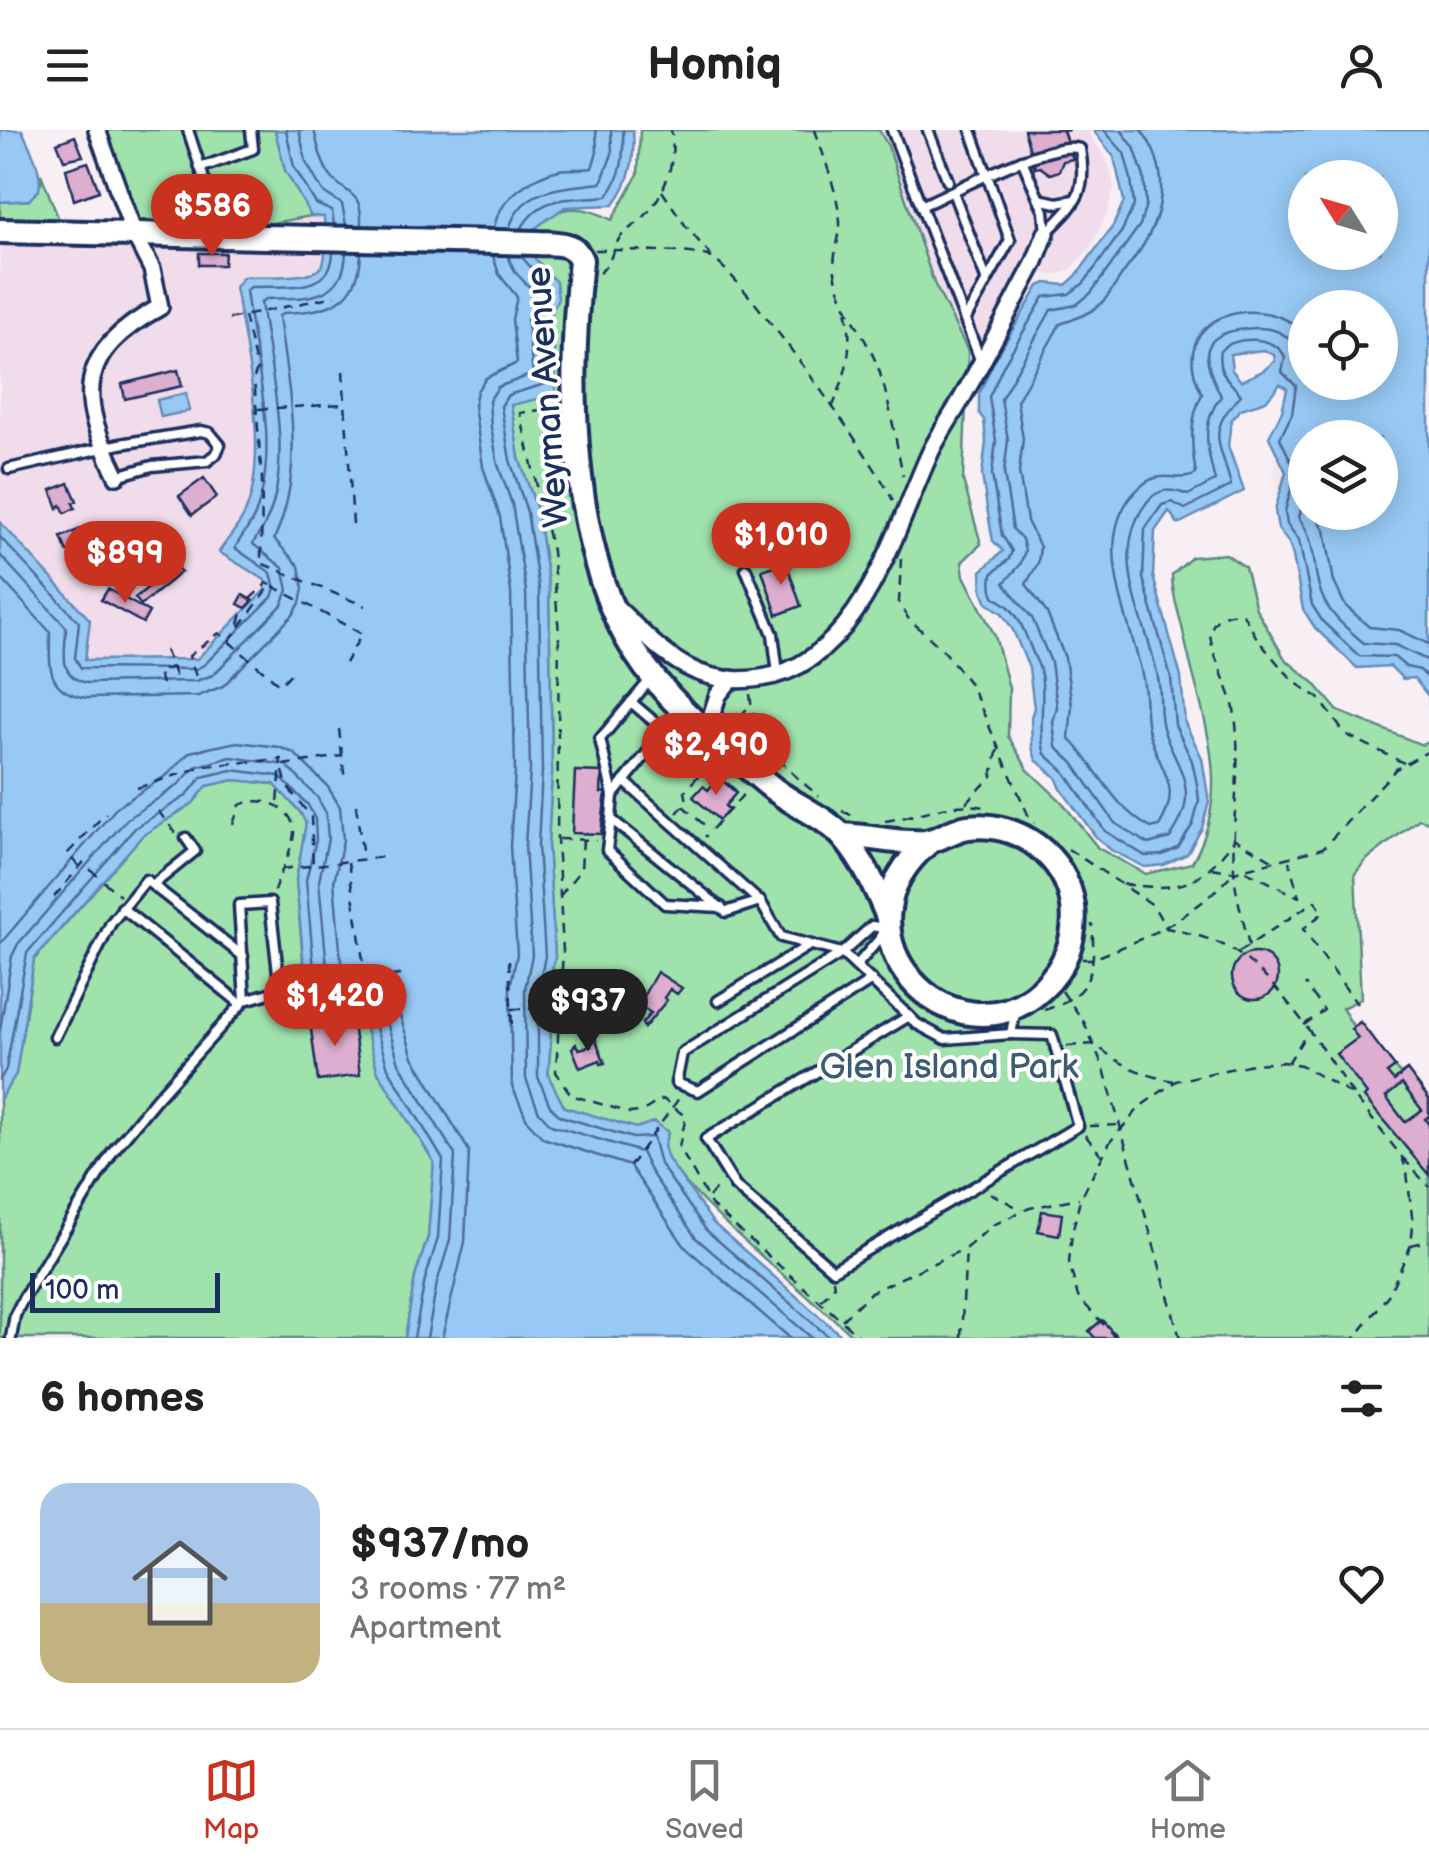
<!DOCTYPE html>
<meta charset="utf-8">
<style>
:root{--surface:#fff;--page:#f6f6f6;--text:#222;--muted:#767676;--line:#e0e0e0;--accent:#c8321e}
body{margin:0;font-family:"Balsamiq Sans",sans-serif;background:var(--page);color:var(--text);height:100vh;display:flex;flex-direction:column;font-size:38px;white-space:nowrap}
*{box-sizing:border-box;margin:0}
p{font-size:32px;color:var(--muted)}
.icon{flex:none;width:55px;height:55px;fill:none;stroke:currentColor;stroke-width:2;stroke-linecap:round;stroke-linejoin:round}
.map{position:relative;height:1208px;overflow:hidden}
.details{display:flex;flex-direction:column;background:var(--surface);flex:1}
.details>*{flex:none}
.needle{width:65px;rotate:307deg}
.tools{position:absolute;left:1288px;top:30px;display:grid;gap:20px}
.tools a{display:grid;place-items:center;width:110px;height:110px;border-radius:50%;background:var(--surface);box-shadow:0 5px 25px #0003;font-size:50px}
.scale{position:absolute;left:30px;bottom:25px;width:190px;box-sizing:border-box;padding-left:10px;border:5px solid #1b2f5e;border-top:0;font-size:28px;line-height:35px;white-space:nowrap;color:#1b2f5e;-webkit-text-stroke:8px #fff;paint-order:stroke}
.price{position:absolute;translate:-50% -85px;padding:0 22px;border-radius:35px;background:var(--accent);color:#fff;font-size:32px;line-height:65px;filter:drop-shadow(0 2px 5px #0008)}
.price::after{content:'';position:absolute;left:50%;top:60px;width:30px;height:22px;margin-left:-15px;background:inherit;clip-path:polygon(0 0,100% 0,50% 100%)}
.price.active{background:#222;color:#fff}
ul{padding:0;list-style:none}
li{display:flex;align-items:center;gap:30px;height:250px;padding:0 40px}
li span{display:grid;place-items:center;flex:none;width:280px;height:200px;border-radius:30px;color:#555}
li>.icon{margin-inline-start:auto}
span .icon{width:120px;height:120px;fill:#fffc;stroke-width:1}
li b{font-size:42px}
h2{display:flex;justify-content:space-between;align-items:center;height:120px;padding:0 40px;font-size:42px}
header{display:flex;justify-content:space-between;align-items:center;height:130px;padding:0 40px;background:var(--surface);font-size:45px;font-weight:700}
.menu{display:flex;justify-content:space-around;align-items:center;height:140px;border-top:2px solid var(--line);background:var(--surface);font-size:28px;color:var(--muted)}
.menu a{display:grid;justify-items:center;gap:5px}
.menu .active{color:var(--accent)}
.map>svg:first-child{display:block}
.built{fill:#f0dcea}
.green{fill:#a0e2ac;stroke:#5e8885;stroke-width:2.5}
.water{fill:#97c9f4;stroke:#658bb8;stroke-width:2.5;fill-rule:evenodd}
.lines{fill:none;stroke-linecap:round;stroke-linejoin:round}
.shore{stroke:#4d6d9a;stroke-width:2.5}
.building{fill:#ddaecf;stroke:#1b2f5e;stroke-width:2.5;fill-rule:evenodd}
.lane-casing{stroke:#1b2f5e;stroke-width:15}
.street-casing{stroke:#1b2f5e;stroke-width:22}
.secondary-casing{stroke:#1b2f5e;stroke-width:30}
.path{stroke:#1b2f5e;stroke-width:2.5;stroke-dasharray:10 8;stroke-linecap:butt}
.lane{stroke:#fff;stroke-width:8}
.street{stroke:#fff;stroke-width:15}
.secondary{stroke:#fff;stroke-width:22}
.labels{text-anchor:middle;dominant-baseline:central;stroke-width:8;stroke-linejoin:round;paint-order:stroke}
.street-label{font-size:35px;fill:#1b2f5e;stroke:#fff}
.park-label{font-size:35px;fill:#3c5c72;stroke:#fff}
</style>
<header><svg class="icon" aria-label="menu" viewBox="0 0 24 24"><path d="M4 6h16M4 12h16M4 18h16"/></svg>Homiq<svg class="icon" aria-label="person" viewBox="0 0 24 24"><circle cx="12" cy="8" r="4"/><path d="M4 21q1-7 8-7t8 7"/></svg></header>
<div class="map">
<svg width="1429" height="1208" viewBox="0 0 1429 1208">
<rect width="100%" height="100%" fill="#f8eff5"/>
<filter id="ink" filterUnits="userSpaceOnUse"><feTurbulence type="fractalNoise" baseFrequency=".01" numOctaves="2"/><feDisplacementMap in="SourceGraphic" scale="20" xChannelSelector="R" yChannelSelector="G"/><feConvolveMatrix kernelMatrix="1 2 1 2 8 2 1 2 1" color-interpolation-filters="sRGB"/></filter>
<g filter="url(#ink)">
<g class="built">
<polygon points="879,0 1087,0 1109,35 1114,57 1108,81 1090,118 1070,140 1055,145 1042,144 966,277 968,221 934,153 888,16"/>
<polygon points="324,86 323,133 318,140 307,145 243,147 235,157 249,231 256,324 252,361 245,384 219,422 265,450 266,460 197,529 85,530 90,490 0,392 0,99 216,103"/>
</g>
<g class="green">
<polygon points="103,0 275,0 285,40 311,86 216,103 137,102"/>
<path d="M640,0H879L888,16L934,153L968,221L963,350L981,414L962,432L964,446L995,506L1009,558L1008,606L1028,640L1061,671L1098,718L1146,744L1192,733C1236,657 1200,584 1184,506C1180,484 1172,468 1172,445L1192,427L1226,424L1245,437L1256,479L1285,529L1314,553L1338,581L1422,615L1429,612V692L1419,689L1365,731L1355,744L1361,869L1342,878L1353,896L1360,892L1400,944L1407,940L1429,969V1208H855C824,1178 664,1051 664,1017C664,1012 667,1007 668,1002L654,992L636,998L564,977L548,945L551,910L547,861L555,827L548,715L552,641L549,459L537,380L519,328L511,275L555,264L556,231L549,189L558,168L530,124L531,101C556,74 581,73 612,90L638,44Z"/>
<polygon points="41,44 63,100 0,99 0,72 29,70 41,53"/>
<polygon points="234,650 274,654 300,682 306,693 296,750 308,888 361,881 378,942 434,1032 428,1107 415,1147 405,1208 0,1208 0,969 16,944 34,830 142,706 193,673 207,656"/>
</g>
<g class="water">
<path d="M0,0H22C30,19 43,39 39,60L29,70L0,72Z"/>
<path d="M275,0H633C635,29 631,52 613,75L565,77L531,101V124L556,152L558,168L549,189L556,231L555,265L511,275L519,328L537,380L549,459L552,642L548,715L555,827L547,861L551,910L548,945L564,977L636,998L654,992L668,1002L664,1016L668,1029L713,1093L844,1208H405L415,1147L428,1107L434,1032L378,942L361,881L309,888L296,750L306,693L300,682L274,654L234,650L207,656L193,673L142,706L34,829L16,944L0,969V392L90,490L85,530L197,529L266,459L265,450L219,422C227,409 239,397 245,383C270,328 246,215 235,157L243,147C259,146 314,150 322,136C328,124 324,100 324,87L311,86L285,40Z"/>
<path d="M1093,0H1429V580V567L1414,548L1403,549L1390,536L1357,538L1315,498L1303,479L1293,426L1289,413L1278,399L1275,380L1286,342L1269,307L1282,281L1287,259L1280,254L1266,271L1241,279L1231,290L1228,316L1244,361L1178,394L1169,381L1155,401L1153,446L1181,547L1185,593L1202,628L1209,672L1202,698L1187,724L1164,735L1145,737L1111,720L1096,707L1061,659L1056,647L1036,630L1032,617L1031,587L1034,578L1029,538L1013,500L1002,483L987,473L982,460L981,441L1003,421L993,411L987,378L982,345L986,312L984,290L979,283V264L995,229L1039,156L1046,153L1066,155L1076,146L1113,96L1124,71L1114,27ZM1305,48H1380V122H1305ZM1305,178H1380V252H1305ZM1264,220L1274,225L1275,231L1263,241L1241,251L1232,240L1230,224ZM1305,308H1380V382H1305Z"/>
<polygon points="186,263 189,281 161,287 157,270"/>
</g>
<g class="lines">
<g class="shore">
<polyline points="286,0 294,37 316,74 332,81 334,95"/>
<polyline points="299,0 306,32 323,62 342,74 346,95"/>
<path d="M314,0C318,16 321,34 332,48C350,67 362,61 361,95"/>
<path d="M1104,0L1124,23L1131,49L1134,75L1122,101L1084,153L1069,164L1044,167L1004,234L989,267L996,311L992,344L997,376L1002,405L1012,421L1009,429L992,444C991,451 990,460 995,467C996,468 1007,475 1008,476C1023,490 1028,514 1037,532C1049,556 1036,597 1045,624L1064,641L1105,701L1145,726L1162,725L1178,718L1193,694L1199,671L1197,654L1192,631L1175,595L1171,548L1143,448L1145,399L1162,375L1172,372L1185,379L1231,356C1221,312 1204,303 1241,265C1230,251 1216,243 1220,221C1234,205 1276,205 1285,227L1282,242L1296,256L1292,284L1280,308L1296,342L1285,381L1287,394L1299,410L1312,475L1323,492L1359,526L1394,527L1406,537L1420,540L1429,549"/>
<path d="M1121,0L1134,17L1144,47L1146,74L1140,95L1091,163L1076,175L1051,180L1001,269L1008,310L1004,343L1009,374L1013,399L1022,409L1025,421L1020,435L1004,453L1032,488L1051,532L1057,577L1053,592L1056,617L1073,633L1115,693L1148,714L1170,708C1178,695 1186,682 1186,666C1186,641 1171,624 1164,601C1158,585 1162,565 1158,548C1148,492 1106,426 1147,372C1159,357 1172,359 1188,365L1215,351C1207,319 1200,294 1221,266C1203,231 1195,204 1245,199C1259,197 1273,197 1284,205C1300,215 1294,233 1305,246"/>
<path d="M1141,0C1174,43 1163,91 1133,130C1103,168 1111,178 1060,194L1017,271L1023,309L1019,342L1024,372L1027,391L1040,417L1038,433L1026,454L1047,483L1065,528L1072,576L1069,608C1097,637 1114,679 1151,698L1159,696C1184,656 1159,640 1149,603C1144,585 1147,566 1143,549C1132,491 1083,400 1145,353C1162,340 1182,353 1196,344C1191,315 1189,291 1202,264C1160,181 1269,160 1305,205"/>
<path d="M494,98C499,69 531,46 559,40C570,38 582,40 592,38L597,22L596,0"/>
<path d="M509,99C522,55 566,58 601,53L612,24L611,0"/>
<path d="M521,99C543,61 573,71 607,66C623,45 624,26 623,0"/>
<polyline points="493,126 499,144 517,167 512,189 517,233 486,248 477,261 474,276 483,337 500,387 511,462 515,641 510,716 517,824 510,858 512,956 528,992 543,1008 630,1036 685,1117 790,1208"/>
<polyline points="508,126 515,142 535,163 527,189 533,244 498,257 489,271 491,297 498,335 512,374 526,461 530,641 525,715 532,825 525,859 526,949 539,982 551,995 641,1022 650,1041 696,1108 812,1208"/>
<polyline points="521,126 547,156 547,167 539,189 546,232 545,254 508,265 501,276 510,330 527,382 539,460 542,641 538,715 545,826 538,860 538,947 550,976 560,986 633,1008 653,1007 660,1034 706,1100 830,1208"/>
<path d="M1305,361L1299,388C1320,417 1310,444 1325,472C1334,489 1350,501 1364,513L1395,515L1429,531"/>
<polyline points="1314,382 1325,400 1334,452 1345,475 1369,497 1399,500 1429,514"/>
<path d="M0,407L79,492L75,528L81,538L196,539L204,535L272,467L275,458L271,443L235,418C241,406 251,396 255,385C282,317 254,229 246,160L251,157C282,155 332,165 333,122"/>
<path d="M0,425L66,497C66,521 56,546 87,553L196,551L213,545L282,475L288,460L283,438L253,414C256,407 262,401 265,394C296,333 269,237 261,172L266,169C304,167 344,173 346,122"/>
<path d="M0,447L50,502C50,534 44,562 87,568L198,566L223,556L293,485L300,473L303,458L299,436L274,409C307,339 288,260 279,186L284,183C328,181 359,174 361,123"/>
<polyline points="0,814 117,677 167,645 190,622 237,612 279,617 294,623 328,657 340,677 343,710 334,752 342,842 374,846 392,860 413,927 469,1021 465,1112 442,1208"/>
<polyline points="0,900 12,826 18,814 127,689 177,656 195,637 231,627 286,635 317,667 326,683 328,709 319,751 329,859 333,862 364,859 380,869 399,933 455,1025 450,1110 437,1153 427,1208"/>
<polyline points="0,950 6,939 27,823 135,698 186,666 202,647 232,640 279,646 308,675 315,689 316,710 306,750 317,873 322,876 359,871 369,875 388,938 443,1030 438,1108 425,1150 414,1208"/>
</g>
</g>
<g class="building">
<polygon points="1024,0 1069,0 1063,1 1073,29 1063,31 1059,41 1050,44 1040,37 1035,38"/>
<polygon points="75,6 83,26 64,30 57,13"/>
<polygon points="88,32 99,61 74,70 66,39"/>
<polygon points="199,123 225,123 224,135 199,135"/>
<polygon points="178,240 182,256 125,269 122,254"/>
<polygon points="204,348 217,367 192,385 179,366"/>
<polygon points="69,353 77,371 73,373 75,378 65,383 61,375 58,378 51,360"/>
<polygon points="91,395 99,417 73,427 70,421 67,422 61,407"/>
<polygon points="137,407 144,421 132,427 125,413"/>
<polygon points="786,432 801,476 777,485 762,440"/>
<polygon points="175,435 181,442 141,475 135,468"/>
<polygon points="108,459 149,482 143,493 101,470"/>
<polygon points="243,465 253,471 246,478 238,474"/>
<polygon points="575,641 602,642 601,663 606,662 601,704 572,703"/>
<polygon points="719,647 736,663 725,676 729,680 719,690 693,667 703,656 708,660"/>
<circle cx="1255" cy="846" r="23"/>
<polygon points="657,842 682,858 677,864 670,859 664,868 667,870 644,898 642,893 651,883 633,872 637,867 641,870"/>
<polygon points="352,886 360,945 318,951 310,892"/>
<path d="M1360,892L1395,937L1387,943L1394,951L1407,940L1429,969V986L1425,989L1429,995V1045L1364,967L1367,964L1336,924L1358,908L1351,899ZM1402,954L1422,980L1405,992L1386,967Z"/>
<polygon points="595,908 605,933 601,934 600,930 580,938 572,918 576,914 579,919 591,916 589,910"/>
<polygon points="1042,1081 1062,1084 1059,1105 1038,1101"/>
<polygon points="1102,1190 1118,1208 1095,1208 1089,1201"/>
</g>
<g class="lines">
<defs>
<g id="lane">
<polyline points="188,0 205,52 206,101"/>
<polyline points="892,0 981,232"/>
<polyline points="928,0 948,51"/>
<polyline points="1022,30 1044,81 1046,103"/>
<polyline points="200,38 253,19 251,0"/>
<polyline points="953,62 987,151"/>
<polyline points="1039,69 1057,73 1074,70"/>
<path d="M921,76C951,63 1054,8 1080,19C1088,63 1076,73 1046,103"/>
<polyline points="965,190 1010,110 971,0"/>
<polyline points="9,339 120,314 201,301 210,303 220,315 216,324 207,331 152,336 117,346"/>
<polyline points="746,439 773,504 778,543"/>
<polyline points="650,550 600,609 613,665 611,689 726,782 760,771 781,807 842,823 917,894 945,909 1011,904 1015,883"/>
<polyline points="624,651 759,771"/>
<polyline points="613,665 665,601 631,572"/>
<polyline points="611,689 607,720 665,774 721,777"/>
<polyline points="153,755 195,721 186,708"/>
<polyline points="122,778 241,874"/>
<polyline points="856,836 888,799 872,796 842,823 682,923 676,953 698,961 872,850"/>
<polyline points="718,871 808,816"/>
<polyline points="909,886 706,1009 735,1056 833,1140 1078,996 1052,905 1011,904"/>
<polyline points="55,907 111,793 146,750 243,826"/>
<polyline points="11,1208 15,1185 23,1169 113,1021 156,969 245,870 280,860 270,773 239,775 245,870"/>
</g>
<g id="street">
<path d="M97,0L134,104L152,139L160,177C76,223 77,266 117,346"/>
<path d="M617,478C639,499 659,522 687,537C709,549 736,552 761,548C860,534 895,399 931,321C940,303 952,286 962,268C987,224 1010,179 1034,134L1046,103"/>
<polyline points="706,602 718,565 731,549"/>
</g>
<g id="secondary">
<path d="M0,101L538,113C555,114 574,111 581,130C568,249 569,419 635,522C662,565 702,599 740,631C752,641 763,651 775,660C796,676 827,688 844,708C864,732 876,758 888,787"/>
<path d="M842,705C870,706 897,714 925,712C940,710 953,699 968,697C1018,691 1066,726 1073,776C1077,807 1065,838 1042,859C954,941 820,803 929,712"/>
</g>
</defs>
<use href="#lane" class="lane-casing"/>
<use href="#street" class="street-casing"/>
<use href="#secondary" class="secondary-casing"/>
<g class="path">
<path d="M815,0C823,25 841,71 840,97C839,113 832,125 835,142C841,179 867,206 879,240C890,274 896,311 903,346"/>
<polyline points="662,61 685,95 711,126"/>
<path d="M595,120C615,120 696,120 710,127C737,138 880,338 893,371"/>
<path d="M599,143C612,133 611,122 619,109C624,101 636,95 643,88C665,65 677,32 671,0"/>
<polyline points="244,186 257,239 254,248 262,350 261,433 365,476"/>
<polyline points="229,189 335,166"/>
<polyline points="343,241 353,394"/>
<path d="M832,278C847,244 854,215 846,179"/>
<polyline points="258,279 345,274"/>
<polyline points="557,292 547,289 540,280 520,283 552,421 559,503 557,709 563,821 556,942 571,965 630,983 641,982 663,969 686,987 679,1017 712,1076 861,1208"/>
<polyline points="901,428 899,472 908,488 945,522 971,555 1029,687 1034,693"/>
<polyline points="250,469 267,453 271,455"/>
<polyline points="239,494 244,477"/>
<polyline points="229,511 271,455 362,504 345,533"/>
<polyline points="165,520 172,537 158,542 165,562"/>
<polyline points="172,537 178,553"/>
<polyline points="196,546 189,526 219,503 280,555 295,539"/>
<path d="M750,564C754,609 785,639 819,666"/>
<polyline points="339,599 345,652"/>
<polyline points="729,601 749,576"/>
<polyline points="673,606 742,666 705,707"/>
<polyline points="283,635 342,626"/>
<polyline points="283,641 287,656 311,687 313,736"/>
<polyline points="137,658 204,636 281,629 278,676"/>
<polyline points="966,673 992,646 998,618"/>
<polyline points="356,675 363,728"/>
<polyline points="683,676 710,700"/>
<polyline points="158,681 176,703"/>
<polyline points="842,681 858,688"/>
<polyline points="677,683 687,672 685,661 698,646 698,635 702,631"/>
<path d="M885,691C921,686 952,669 990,678"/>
<path d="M233,694L240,675C260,665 294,675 294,703C293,718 278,748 273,764"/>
<polyline points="559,709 596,710"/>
<path d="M1068,719L1153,775L1166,798C1190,803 1220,810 1240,825C1285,858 1322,920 1354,966"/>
<polyline points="348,732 366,850"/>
<polyline points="79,736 67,724 106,683"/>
<polyline points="1212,738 1234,742 1323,718 1396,639 1429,621"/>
<polyline points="282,739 384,727"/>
<polyline points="1246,741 1299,767 1289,731"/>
<path d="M1123,754C1182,762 1199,756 1235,709L1274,731"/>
<polyline points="560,766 581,739 583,710"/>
<polyline points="54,767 83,733 120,766"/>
<path d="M1249,816C1244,791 1235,765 1234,740C1231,687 1243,633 1234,579C1231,560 1206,515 1211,499C1216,486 1230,482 1243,484L1258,510L1280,536L1296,553L1319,568L1345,604L1406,634"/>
<polyline points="1239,822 1315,771 1323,783 1303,799 1357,874"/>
<path d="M1082,829H1093C1152,805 1188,791 1233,743"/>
<polyline points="509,830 512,898"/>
<polyline points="355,852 405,844"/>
<polyline points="1062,861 1084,892 1104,939 1180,1208"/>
<polyline points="511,879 558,879"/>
<path d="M1044,880C1092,865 1096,842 1092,794"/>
<polyline points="1304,895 1324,880 1305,854"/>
<path d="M1067,916L1095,914C1118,934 1144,946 1174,951"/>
<polyline points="1288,933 1307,903"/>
<polyline points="1089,996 1121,995"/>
<polyline points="1085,1005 1102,1026"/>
<polyline points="1403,1028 1429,1057"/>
<polyline points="630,1036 682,964"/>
<polyline points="990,1063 1022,1080"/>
<polyline points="709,1067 720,1054"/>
<polyline points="1411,1115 1429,1111"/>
<polyline points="821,1170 834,1158 833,1149"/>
<polyline points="842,1190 871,1162 966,1118 993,1095 1030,1078 1079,1068"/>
<polyline points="961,1208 966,1119"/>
<polyline points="1116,1208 1078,1167 1069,1132 1072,1103 1080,1070 1110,1012 1141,976 1176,951 1252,934 1283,932 1301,935 1354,966 1402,1027 1407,1042 1413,1095 1411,1115 1389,1164 1355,1208"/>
</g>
<use href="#lane" class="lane"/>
<use href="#street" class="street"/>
<use href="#secondary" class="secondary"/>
</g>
</g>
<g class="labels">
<g class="street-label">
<text transform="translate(548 267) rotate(-94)">Weyman Avenue</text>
</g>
<g class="park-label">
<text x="949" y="937">Glen Island Park</text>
</g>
</g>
</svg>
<div class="tools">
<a><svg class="needle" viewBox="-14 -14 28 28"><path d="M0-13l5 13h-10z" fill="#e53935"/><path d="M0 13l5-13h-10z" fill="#767676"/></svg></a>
<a><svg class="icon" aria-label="locate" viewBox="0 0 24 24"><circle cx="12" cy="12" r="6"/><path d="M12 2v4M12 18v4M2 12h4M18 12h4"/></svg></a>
<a><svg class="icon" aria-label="layers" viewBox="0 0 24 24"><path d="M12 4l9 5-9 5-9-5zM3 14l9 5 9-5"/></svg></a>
</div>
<div class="scale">100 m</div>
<b class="price" style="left:212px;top:129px">$586</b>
<b class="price" style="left:781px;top:458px">$1,010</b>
<b class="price" style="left:125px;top:476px">$899</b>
<b class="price" style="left:716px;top:668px">$2,490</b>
<b class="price" style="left:335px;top:919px">$1,420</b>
<b class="price active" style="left:588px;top:924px">$937</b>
</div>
<section class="details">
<h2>6 homes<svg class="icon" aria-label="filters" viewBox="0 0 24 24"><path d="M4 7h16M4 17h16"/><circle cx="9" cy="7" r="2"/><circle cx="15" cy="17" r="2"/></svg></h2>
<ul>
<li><span style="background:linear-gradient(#a9c7e8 60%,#c2b280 0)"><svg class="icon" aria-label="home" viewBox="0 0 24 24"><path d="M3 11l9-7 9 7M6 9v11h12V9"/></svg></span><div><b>$937/mo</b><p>3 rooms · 77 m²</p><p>Apartment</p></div><svg class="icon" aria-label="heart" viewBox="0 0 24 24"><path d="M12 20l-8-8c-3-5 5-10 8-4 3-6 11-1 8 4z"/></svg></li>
</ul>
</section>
<nav class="menu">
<a class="active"><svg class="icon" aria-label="map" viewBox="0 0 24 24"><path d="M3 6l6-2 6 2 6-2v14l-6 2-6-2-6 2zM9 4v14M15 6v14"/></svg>Map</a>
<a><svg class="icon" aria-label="saved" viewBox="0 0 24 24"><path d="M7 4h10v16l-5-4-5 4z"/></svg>Saved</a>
<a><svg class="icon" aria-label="home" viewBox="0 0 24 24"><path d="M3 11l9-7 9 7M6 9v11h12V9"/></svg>Home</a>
</nav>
